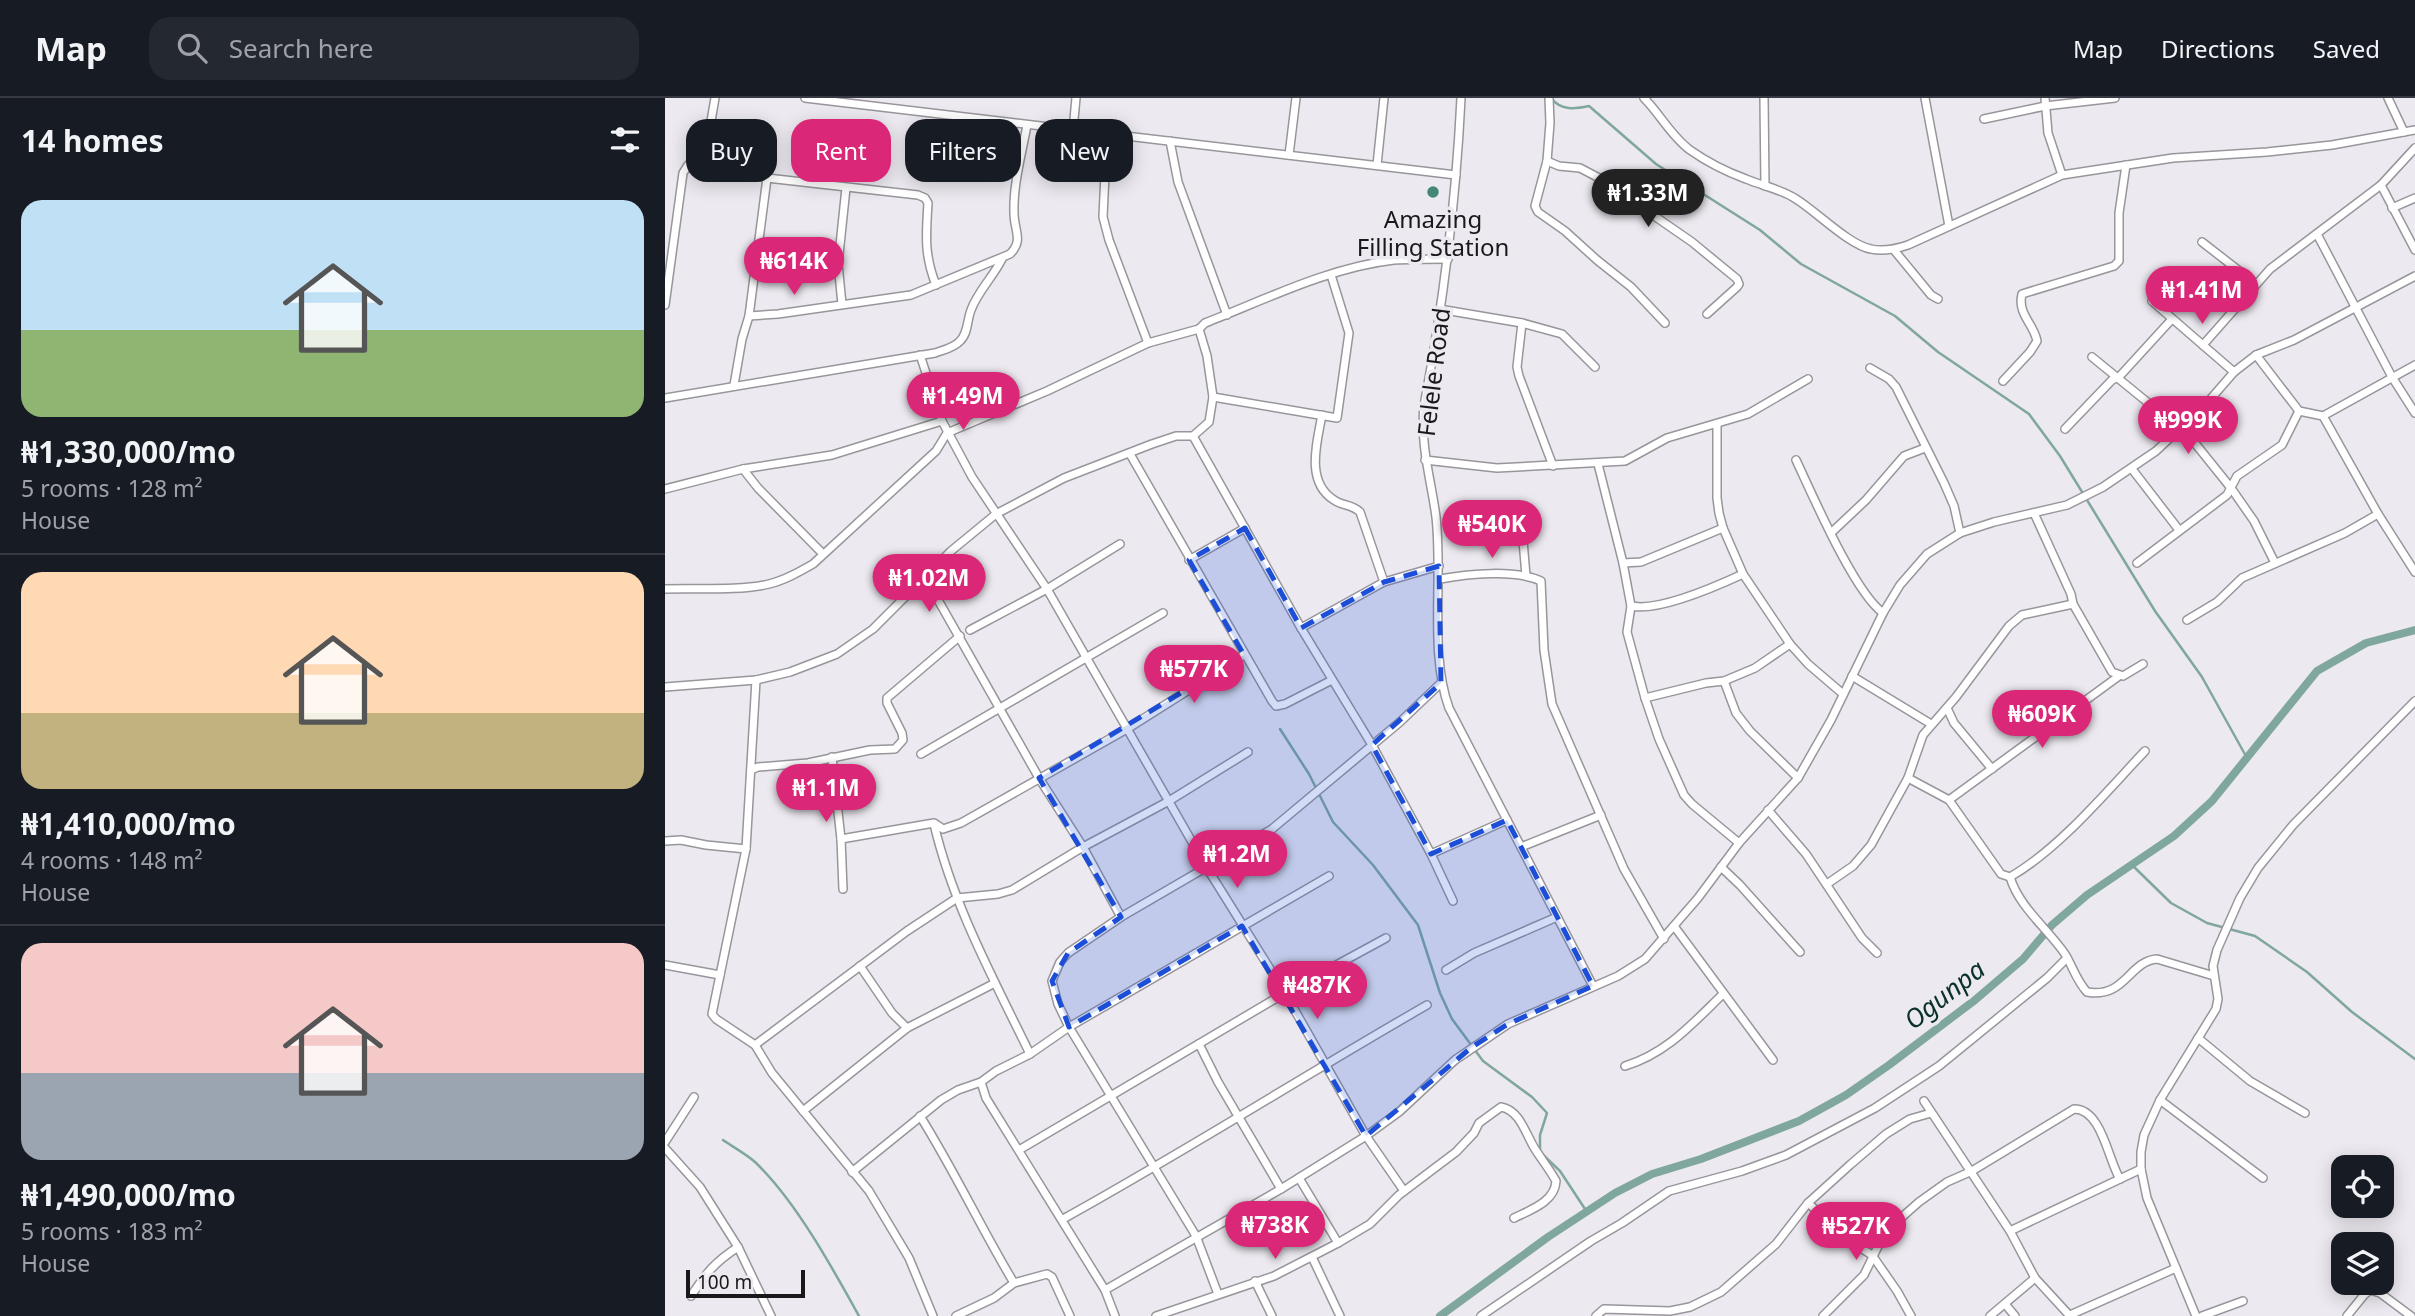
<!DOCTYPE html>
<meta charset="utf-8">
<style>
:root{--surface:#171b24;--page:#242831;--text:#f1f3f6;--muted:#9ea1a6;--line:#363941;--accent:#db2777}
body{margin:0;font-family:"Noto Sans",sans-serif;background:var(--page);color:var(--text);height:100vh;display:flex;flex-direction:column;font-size:26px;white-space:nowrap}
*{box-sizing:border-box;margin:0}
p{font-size:23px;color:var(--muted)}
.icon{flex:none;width:38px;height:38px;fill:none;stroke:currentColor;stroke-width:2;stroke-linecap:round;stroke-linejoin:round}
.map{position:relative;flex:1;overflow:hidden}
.panel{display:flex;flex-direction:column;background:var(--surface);width:665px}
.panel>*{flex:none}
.guide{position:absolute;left:21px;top:21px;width:665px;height:63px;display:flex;gap:14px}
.buttons{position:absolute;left:1666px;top:1057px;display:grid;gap:14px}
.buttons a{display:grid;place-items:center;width:63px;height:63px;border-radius:14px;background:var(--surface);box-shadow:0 4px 18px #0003;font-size:35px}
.scale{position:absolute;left:21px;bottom:18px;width:119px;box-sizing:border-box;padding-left:7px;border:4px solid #19181a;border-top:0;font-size:19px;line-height:24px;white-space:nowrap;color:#19181a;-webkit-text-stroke:5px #ece9f0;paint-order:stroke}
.price{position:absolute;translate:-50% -60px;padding:0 16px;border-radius:24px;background:var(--accent);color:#fff;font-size:23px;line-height:46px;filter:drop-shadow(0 2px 4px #0008)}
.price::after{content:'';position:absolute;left:50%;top:42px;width:21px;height:16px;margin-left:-10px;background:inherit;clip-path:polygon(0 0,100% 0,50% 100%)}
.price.current{background:#222;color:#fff}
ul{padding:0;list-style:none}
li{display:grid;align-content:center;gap:14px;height:371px;padding:0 21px}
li+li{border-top:2px solid var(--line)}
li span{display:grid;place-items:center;height:217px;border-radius:21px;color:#555}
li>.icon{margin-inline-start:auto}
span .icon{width:126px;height:126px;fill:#fffc;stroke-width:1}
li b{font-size:30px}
h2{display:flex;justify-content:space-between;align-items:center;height:84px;padding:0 21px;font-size:30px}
.chip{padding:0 24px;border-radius:21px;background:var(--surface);box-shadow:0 4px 18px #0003;font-size:24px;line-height:63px}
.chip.current{background:var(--accent);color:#fff}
header{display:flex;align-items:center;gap:42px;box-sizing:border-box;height:98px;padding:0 35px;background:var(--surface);border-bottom:2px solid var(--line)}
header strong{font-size:33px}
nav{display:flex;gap:38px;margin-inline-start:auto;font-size:24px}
.search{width:490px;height:63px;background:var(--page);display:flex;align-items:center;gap:18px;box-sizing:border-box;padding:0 24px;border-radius:21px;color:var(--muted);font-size:26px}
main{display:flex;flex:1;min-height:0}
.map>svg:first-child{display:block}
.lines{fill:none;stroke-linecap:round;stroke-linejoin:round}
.stream{stroke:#80a79e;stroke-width:2.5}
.canal{stroke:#80a79e;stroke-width:8}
.minor-casing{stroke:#98959b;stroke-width:10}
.minor{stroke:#fff;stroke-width:7}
.marked{fill:#1d4ed8;fill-opacity:0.2;stroke:#1d4ed8;stroke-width:5;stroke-dasharray:14 9;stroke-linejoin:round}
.poi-dot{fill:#448779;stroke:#ece9f0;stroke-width:2.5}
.labels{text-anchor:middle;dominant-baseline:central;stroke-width:7;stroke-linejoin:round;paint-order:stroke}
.poi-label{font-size:24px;fill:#19181a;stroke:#ece9f0}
.street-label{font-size:24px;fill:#19181a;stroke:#ece9f0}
.water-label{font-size:26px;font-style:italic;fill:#0a312a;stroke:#ece9f0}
</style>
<header>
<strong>Map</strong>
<div class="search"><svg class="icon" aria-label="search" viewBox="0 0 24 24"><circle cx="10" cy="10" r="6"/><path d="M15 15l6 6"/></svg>Search here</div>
<nav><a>Map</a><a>Directions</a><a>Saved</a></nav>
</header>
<main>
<section class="panel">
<h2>14 homes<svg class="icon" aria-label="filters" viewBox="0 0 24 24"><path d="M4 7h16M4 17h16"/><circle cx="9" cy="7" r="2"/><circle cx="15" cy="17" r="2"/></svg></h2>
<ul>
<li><span style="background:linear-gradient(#bfe0f5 60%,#8fb573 0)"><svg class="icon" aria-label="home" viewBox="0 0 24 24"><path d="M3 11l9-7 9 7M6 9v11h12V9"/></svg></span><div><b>₦1,330,000/mo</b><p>5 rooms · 128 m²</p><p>House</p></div></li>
<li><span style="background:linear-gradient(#ffd9b3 65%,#c2b280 0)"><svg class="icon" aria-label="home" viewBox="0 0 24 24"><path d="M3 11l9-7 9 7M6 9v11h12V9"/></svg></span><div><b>₦1,410,000/mo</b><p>4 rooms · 148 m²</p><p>House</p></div></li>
<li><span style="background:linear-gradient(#f6c9c9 60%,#9aa5b1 0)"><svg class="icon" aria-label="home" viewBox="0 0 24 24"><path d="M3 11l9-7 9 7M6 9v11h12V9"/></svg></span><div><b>₦1,490,000/mo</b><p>5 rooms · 183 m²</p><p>House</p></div></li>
</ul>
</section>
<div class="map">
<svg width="1750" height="1218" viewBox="0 0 1750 1218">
<rect width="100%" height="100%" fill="#ece9f0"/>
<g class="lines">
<g class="stream">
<path d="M886,0C896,13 910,11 924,8L991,66L1095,132L1136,166L1230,218L1273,254L1364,316L1395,358L1490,513L1537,579L1582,660"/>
<polyline points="615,631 644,676 668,724 708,767 753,827 775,895 787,921 818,963 867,999 882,1015 875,1037 875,1054 895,1073 922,1114"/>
<polyline points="1467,767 1506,805 1542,825 1590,838 1642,874 1687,914 1750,961"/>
<path d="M58,1042C68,1049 81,1056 90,1064C130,1102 167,1169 194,1218"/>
</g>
<polyline class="canal" points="775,1218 883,1139 950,1095 987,1076 1036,1061 1134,1023 1181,997 1224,967 1310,902 1358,861 1387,827 1422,797 1509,738 1547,703 1652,573 1701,545 1750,532"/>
<defs>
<g id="minor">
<polyline points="140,0 791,77"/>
<path d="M796,0C791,103 778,207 759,308C755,348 766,381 771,419C778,480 764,555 784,610L928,888"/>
<polyline points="884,0 885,25 882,63 870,108 873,114 900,133 932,162 966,189 1000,225"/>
<path d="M979,0C995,16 1006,38 1025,52C1042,64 1062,74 1081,81C1098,88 1116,91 1131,101C1152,114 1184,147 1206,151C1219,154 1231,151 1243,147L1397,77L1508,60L1602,54L1667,47L1750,32"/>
<polyline points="1099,0 1100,88"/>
<polyline points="1260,0 1284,128"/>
<polyline points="1380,0 1383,35 1397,77"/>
<polyline points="1723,0 1739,34"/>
<polyline points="1319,21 1380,8 1450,0"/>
<polyline points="408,32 411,0"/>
<polyline points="448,35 440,76 438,119 444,142 483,245"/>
<polyline points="505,43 513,84 562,217"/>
<polyline points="1750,50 1716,87 1750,152"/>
<polyline points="624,57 631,0"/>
<polyline points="882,63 894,68 915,70 936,81 1027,144 1072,181 1074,186 1072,189 1042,216"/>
<polyline points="712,67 719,0"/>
<polyline points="38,70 50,0"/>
<polyline points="1727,110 1750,100"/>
<polyline points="1652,136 1727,279 1750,315"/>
<polyline points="1537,144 1591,186"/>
<polyline points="1229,152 1266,197 1273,201"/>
<polyline points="1487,203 1569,274"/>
<polyline points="177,206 173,166 181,90"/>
<path d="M0,207L18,75L23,67L102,80L253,97L260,100L263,105C261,137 259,157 271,187"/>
<polyline points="774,211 857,225 897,236 930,269"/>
<path d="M84,218L113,216L246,197L345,156C359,142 349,133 349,115C348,86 357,55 362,27"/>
<polyline points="857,225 852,269 854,278 888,368"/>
<polyline points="1538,247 1605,171 1716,87"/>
<polyline points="255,257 277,323 307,379 382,491 542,770 620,895 701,1038 739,1093"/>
<polyline points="1591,257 1634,313 1658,318 1713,416 1750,474"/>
<polyline points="1427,259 1525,339 1566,390 1589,423 1610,465"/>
<polyline points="1205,270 1224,281 1231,289 1279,385 1289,408 1295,435"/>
<path d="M1338,283L1365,254L1372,243C1369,226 1352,216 1357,196L1449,168L1454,163V115L1461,67"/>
<polyline points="69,287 77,241 84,218 102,80"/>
<polyline points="548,299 672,320 684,235 666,177"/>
<path d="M0,300L270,255C278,252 289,250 295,243C303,236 302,222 306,212C313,193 328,179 337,161"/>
<path d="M657,317C652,344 640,384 669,402C677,408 687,406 695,414L719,484"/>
<polyline points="1658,318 1750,267"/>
<polyline points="1052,327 1052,400 1054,415 1058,430 1078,476 1125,546 1143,566 1178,596"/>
<polyline points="1400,331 1447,282 1454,279 1507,221"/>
<polyline points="528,338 636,530 707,647 766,756 788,803"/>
<polyline points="465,356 607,603 611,608 620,606 667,582"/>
<polyline points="760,362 832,370 960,363 1002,340 1083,316 1143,281"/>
<path d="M1131,362C1148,398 1189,494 1218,515"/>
<polyline points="933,366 958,465 966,508 962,534 980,600 994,641 1019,697 1027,706 1074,745"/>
<polyline points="78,371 93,390 158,456"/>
<polyline points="1467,371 1514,432"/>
<polyline points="0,391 78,371 167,357 277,323"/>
<polyline points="1369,415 1406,496 1408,506 1447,574 1458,578 1478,566"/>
<polyline points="856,419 861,478"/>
<polyline points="1167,434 1201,402 1239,358 1260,350"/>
<polyline points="524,462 580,430"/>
<polyline points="958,465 976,464 1058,430"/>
<polyline points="1472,465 1562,397 1572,378 1617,347 1634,313"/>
<polyline points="260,479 374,680 418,749 456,819"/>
<path d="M775,481C803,476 850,471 876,483L879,552L887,606L959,771L999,841"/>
<path d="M0,491C30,490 75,493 104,486C120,482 134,474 148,466L271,353L282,335L382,293L483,245L534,231"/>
<path d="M966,508C994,514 1052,488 1078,476"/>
<polyline points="1522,522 1552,504 1577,480 1680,435 1713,416"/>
<polyline points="636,530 719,484 774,468"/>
<polyline points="305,532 382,491 455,446"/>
<polyline points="1187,578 1266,626"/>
<polyline points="91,582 81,751 47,916 51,921 90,947 107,975 204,1093 244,1160 268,1218"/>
<polyline points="1059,583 1071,615 1085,633 1133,680"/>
<path d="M0,589L91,582L125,574L172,556L208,531L286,453L331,416L399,380L487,346L511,338H528L544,324L548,299L542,258L534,231L540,225C599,202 665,169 729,162C747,161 765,161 783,161"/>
<polyline points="980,600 1041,585 1059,583 1090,570 1125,546"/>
<polyline points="1282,610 1289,625 1327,671"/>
<polyline points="256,656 498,515"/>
<polyline points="167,659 176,741 178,791"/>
<polyline points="86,672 93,669 143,665 205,652 230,651 238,642 237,635 222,605 222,600 295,538"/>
<path d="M1243,680L1284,702L1336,776L1345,779C1394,751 1441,694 1480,653"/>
<polyline points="1284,702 1454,578"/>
<polyline points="1103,712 1141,756 1197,840 1212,855"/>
<path d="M269,726C288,807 329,882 365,956"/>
<polyline points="176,741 269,725 278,731 296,725 462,631 579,557"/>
<polyline points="0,743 16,742 41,747 81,751"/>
<polyline points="856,749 936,717"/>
<polyline points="766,756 842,722"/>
<polyline points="1056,769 1075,787 1135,854"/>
<path d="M1345,779C1354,809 1382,830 1400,856C1408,869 1411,882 1422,894C1460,901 1464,863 1492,861L1549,878"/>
<polyline points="1162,786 1188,768 1206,747 1243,680 1258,637 1291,599 1344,528 1357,517 1408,506"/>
<polyline points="1009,828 1108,962"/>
<polyline points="0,867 55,877"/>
<polyline points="195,868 227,915 242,930"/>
<polyline points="781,872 809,855 892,819"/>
<polyline points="1533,940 1585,983 1640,1015"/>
<polyline points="534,946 553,984 616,1091"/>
<polyline points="90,947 242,833 292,800 333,796 347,792 418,749 504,703 583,654"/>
<path d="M960,968C1002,955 1027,926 1058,896"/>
<polyline points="316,984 321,1000 440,1192 450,1218"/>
<polyline points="1495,1002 1598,1080"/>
<polyline points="1259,1003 1345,1133 1370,1180 1405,1218"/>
<polyline points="138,1013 242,930 330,885"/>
<path d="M255,1018C289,1072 316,1130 349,1185"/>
<polyline points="0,1044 29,999"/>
<polyline points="0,1050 35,1089 73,1149 106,1218"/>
<polyline points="354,1052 620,895 721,840"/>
<polyline points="187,1074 276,1002 293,992 316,984 331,973 365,956 404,929 664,778"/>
<polyline points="634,1080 673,1145"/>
<polyline points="1143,1105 1188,1145 1207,1157 1232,1193 1246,1218"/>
<path d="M398,1121C521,1053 640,977 762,907"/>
<polyline points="1345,1133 1476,1071"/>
<polyline points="647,1159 675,1218"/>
<polyline points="590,1183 607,1218"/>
<polyline points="440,1192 616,1091 701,1038 734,1014 790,962 843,926 953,878 980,861 1033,800 1074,745 1133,680 1166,622 1218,515 1235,487 1262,456 1295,435 1329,424 1402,407 1438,389 1491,353 1543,304 1569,274 1591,257 1629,242 1750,178"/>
<polyline points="553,1196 531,1138 404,929 393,906 387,883 395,864 403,855 456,819 607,731 735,624 776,585"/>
<path d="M26,1198C41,1175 50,1164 73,1149"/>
<polyline points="1340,1206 1350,1218"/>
<polyline points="1405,1217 1511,1170"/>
<polyline points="291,1218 329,1200 349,1185 382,1176 387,1179 405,1218"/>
<path d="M491,1218L609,1178L673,1145L705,1126L734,1097L791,1054L809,1035L814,1025L836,1009C855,1012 861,1037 870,1051C877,1062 885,1072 891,1083C890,1104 865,1112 849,1120"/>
<polyline points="816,1218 926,1143 957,1125 1004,1093 1077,1073 1121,1057 1210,1010 1274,968 1382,880 1402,860"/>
<polyline points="931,1218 939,1211 1005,1213 1025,1209 1056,1194 1111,1146 1143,1105 1186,1066 1221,1036 1245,1021 1266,1015"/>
<path d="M1158,1218L1199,1177L1220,1134L1254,1104L1282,1084L1307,1073L1409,1011C1437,1011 1443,1062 1455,1081"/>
<polyline points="1325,1218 1370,1180"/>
<polyline points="1531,1218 1482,1100 1476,1071 1476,1054 1479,1037 1495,1002 1551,911 1553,901 1548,868 1552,852 1575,800 1593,770 1628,727 1750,603"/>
<polyline points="1537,1218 1578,1203"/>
<polyline points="1682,1218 1699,1197 1705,1192 1715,1195 1746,1218"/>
</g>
</defs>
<use href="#minor" class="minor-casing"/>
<use href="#minor" class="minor"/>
</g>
<path class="marked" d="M580,430L636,530L719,484L774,468L776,585L707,647L766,756L842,722L928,888L843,926L807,949L701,1038L577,828L404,929L387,883L403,855L456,819L374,680L579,557L524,462Z"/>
<circle class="poi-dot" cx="768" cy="94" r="7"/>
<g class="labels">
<g class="poi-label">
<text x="768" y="120">Amazing<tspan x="768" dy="28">Filling Station</tspan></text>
</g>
<g class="street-label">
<text transform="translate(768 274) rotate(-83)">Felele Road</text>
</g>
<g class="water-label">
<text transform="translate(1279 896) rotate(-38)">Ogunpa</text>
</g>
</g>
</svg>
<div class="buttons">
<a><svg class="icon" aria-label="locate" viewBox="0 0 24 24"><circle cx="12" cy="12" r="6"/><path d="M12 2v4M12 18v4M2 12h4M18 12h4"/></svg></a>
<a><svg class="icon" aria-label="layers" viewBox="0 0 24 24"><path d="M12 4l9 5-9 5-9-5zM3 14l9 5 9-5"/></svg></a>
</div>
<div class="scale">100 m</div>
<b class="price current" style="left:983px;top:131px">₦1.33M</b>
<b class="price" style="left:129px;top:199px">₦614K</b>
<b class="price" style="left:1537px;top:228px">₦1.41M</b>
<b class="price" style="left:298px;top:334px">₦1.49M</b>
<b class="price" style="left:1523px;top:358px">₦999K</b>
<b class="price" style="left:827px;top:462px">₦540K</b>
<b class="price" style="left:264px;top:516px">₦1.02M</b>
<b class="price" style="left:529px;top:607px">₦577K</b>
<b class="price" style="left:1377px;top:652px">₦609K</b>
<b class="price" style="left:161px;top:726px">₦1.1M</b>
<b class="price" style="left:572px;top:792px">₦1.2M</b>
<b class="price" style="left:652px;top:923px">₦487K</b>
<b class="price" style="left:610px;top:1163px">₦738K</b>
<b class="price" style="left:1191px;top:1164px">₦527K</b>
<div class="guide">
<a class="chip">Buy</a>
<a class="chip current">Rent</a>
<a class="chip">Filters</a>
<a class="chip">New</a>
</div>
</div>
</main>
